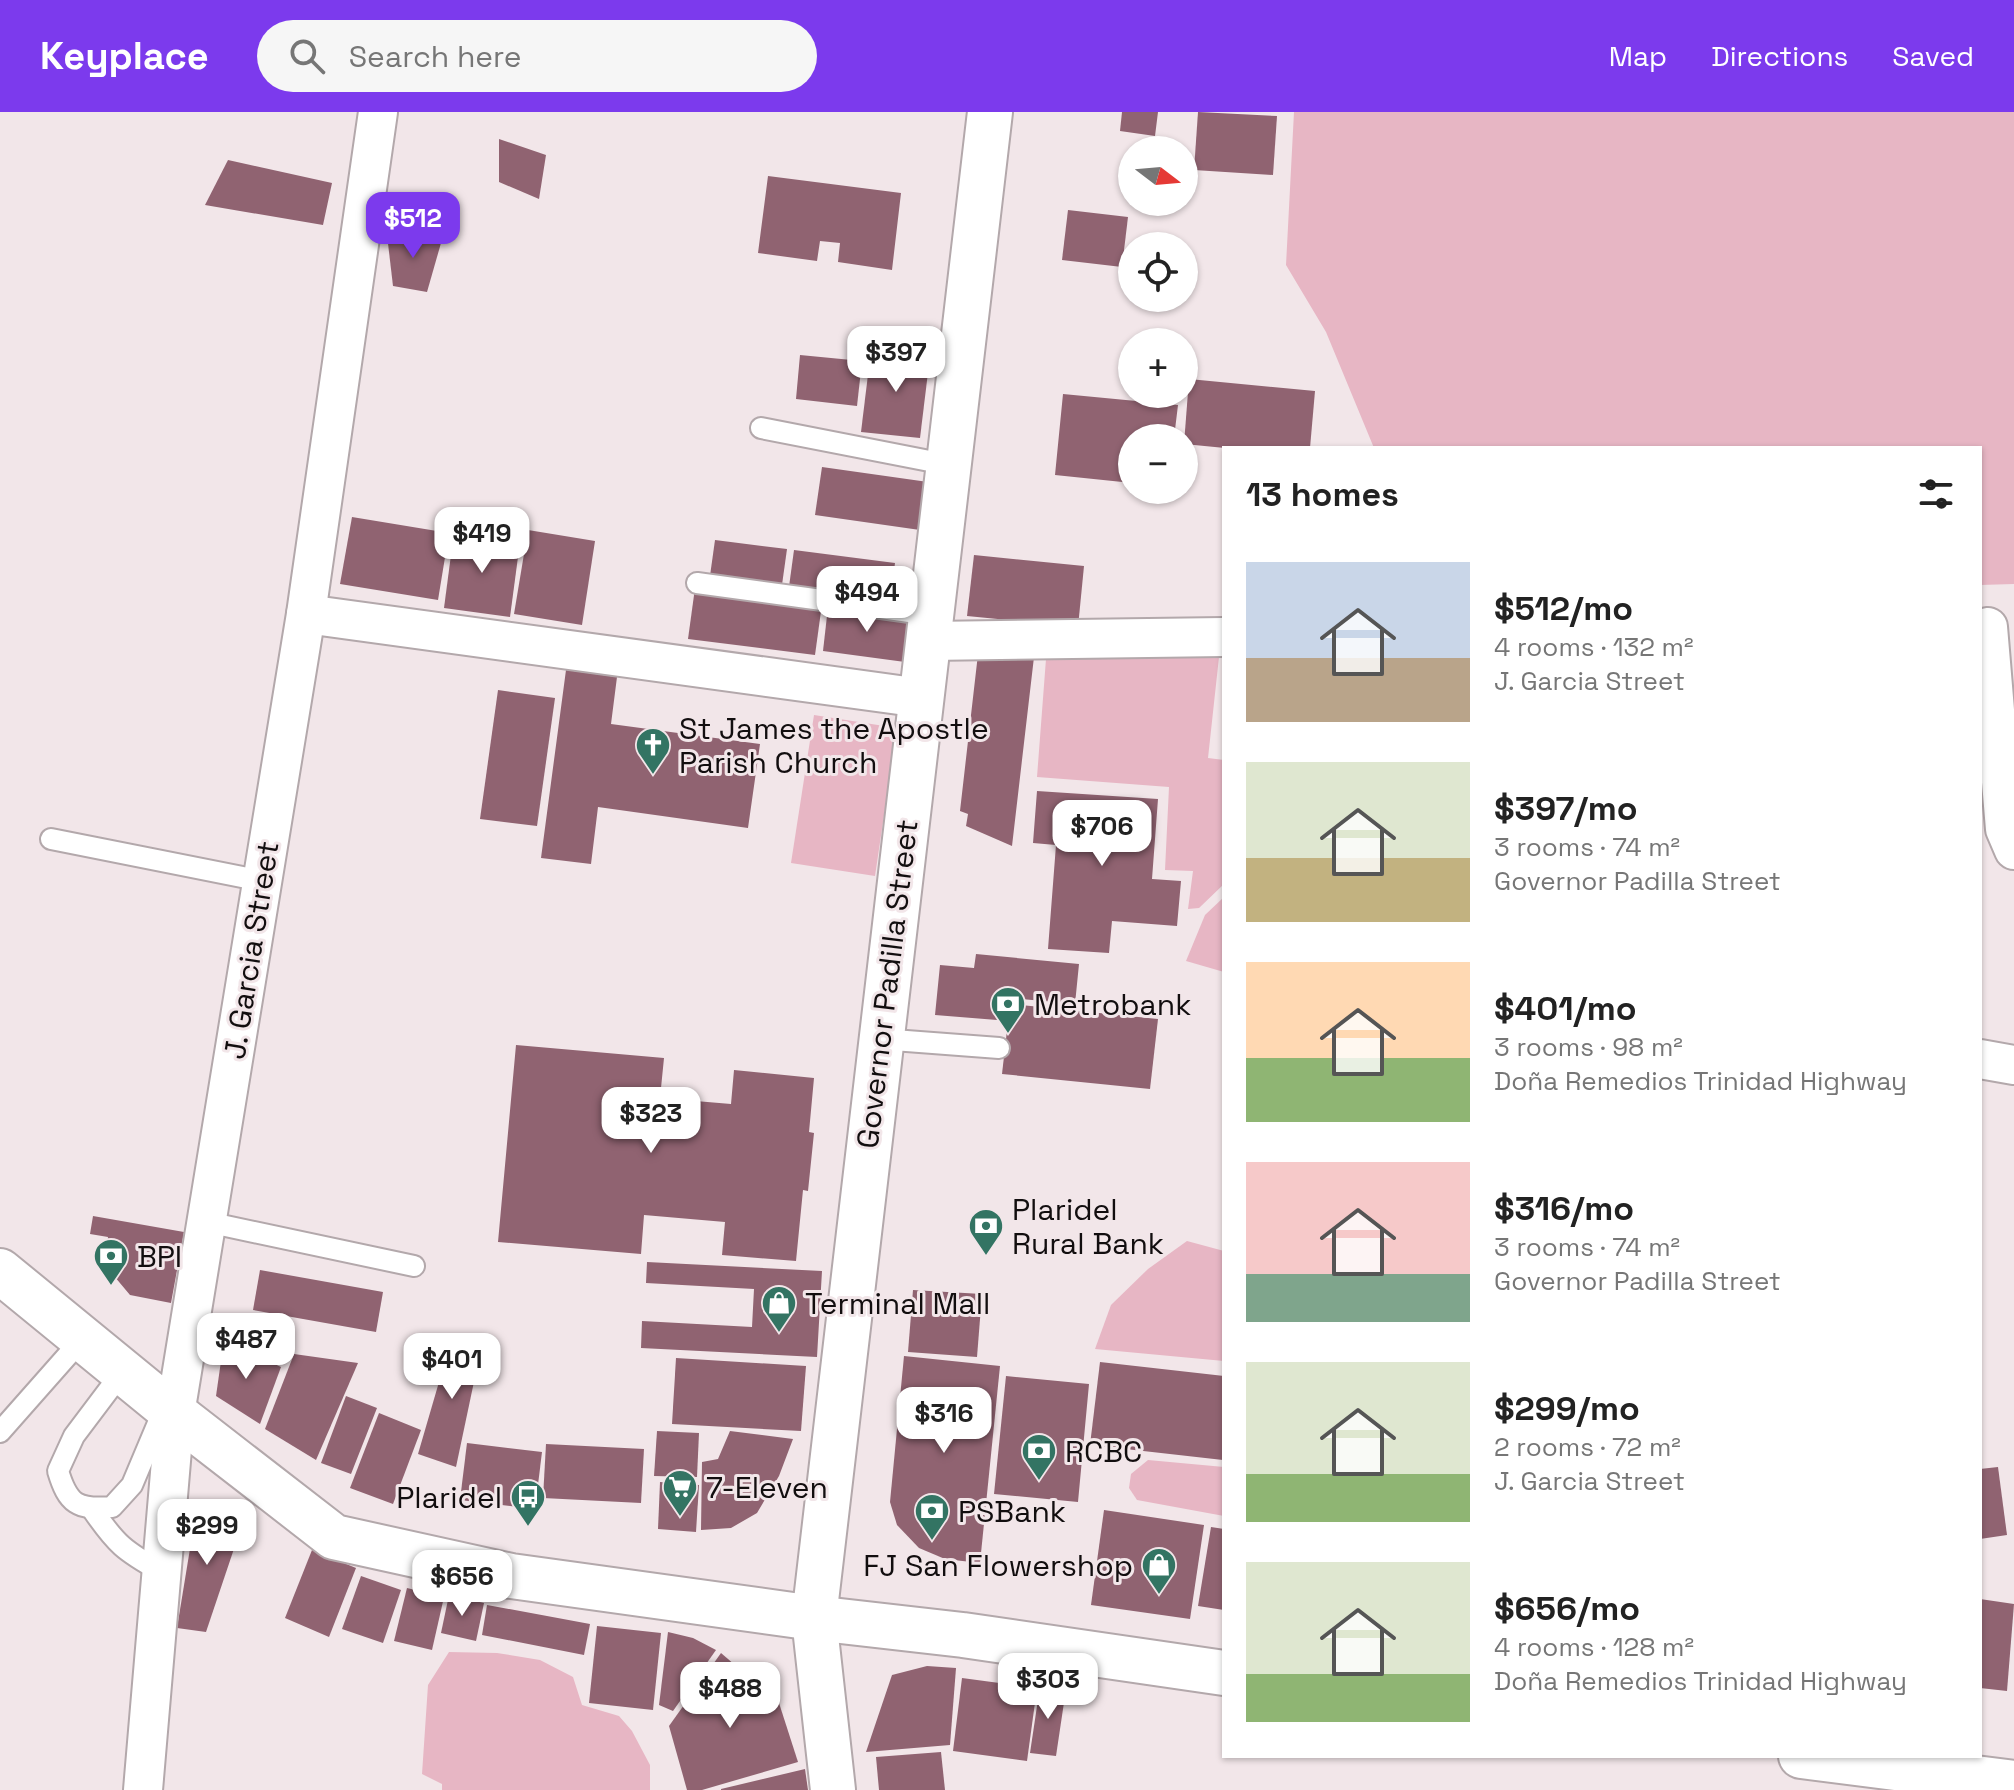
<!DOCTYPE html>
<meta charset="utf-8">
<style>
:root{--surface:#fff;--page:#f6f6f6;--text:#222;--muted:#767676;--accent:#7c3aed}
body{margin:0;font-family:"Space Grotesk",sans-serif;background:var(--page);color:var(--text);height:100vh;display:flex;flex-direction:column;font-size:30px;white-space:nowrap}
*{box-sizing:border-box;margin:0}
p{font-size:26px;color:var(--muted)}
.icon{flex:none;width:44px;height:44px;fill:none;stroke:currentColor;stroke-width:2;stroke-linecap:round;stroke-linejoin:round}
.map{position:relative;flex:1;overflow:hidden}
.details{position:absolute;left:1222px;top:334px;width:760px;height:1312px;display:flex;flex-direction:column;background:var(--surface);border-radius:0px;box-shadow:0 2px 6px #0004}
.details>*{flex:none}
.needle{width:52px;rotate:106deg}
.buttons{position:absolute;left:1118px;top:24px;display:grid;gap:16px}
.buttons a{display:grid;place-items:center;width:80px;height:80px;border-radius:50%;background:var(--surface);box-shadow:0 2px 6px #0004;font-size:40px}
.price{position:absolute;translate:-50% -68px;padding:0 18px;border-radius:16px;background:#fff;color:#222;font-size:26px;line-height:52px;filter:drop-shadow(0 2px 4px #0008)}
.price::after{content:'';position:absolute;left:50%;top:48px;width:24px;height:18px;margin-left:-12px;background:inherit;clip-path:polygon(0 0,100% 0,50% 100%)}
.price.on{background:var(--accent);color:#fff}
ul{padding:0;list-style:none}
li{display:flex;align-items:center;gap:24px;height:200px;padding:0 24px}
li span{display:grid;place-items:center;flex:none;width:224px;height:160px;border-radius:0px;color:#555}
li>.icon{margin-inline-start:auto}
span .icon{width:96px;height:96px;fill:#fffc;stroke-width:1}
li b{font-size:34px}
h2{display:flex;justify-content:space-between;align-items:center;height:96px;padding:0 24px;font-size:34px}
header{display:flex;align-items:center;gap:48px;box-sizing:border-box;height:112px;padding:0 40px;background:var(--accent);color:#fff}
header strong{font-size:38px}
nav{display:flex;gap:44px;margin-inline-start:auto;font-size:28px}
.search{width:560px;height:72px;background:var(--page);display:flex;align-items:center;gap:20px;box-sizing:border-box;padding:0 28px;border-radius:44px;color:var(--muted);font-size:30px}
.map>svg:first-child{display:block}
.green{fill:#e7b6c4}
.building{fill:#906371}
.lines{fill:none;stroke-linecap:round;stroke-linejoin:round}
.service-casing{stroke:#b3a8ab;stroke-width:24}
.minor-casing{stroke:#b3a8ab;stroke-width:42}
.secondary-casing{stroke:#b3a8ab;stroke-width:48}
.primary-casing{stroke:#b3a8ab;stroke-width:48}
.service{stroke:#fff;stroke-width:20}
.minor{stroke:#fff;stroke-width:38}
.secondary{stroke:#fff;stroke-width:44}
.primary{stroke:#fff;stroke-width:44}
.labels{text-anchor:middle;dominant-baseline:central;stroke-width:6;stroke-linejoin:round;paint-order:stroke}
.poi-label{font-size:30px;fill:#120e0f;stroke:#f2e6e9;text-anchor:start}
.street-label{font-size:30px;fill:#120e0f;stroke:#f2e6e9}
</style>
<header>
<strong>Keyplace</strong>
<div class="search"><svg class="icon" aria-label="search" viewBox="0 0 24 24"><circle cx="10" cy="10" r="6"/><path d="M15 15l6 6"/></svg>Search here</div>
<nav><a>Map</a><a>Directions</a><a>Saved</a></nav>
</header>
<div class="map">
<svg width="2014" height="1678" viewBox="0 0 2014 1678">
<rect width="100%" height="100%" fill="#f2e6e9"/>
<g class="green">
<polygon points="1294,0 2014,0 2014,472 1980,473 1980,336 1374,336 1326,220 1286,153"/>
<polygon points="1219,545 1208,646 1224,648 1224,772 1199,796 1188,797 1193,759 1165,758 1169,675 1037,665 1046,547"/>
<polygon points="814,603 897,616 875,764 791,751"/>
<polygon points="1224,785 1224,860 1186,849 1205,803"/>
<polygon points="1187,1129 1224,1139 1224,1249 1095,1237 1111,1193 1148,1157"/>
<polygon points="1148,1348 1224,1355 1224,1404 1137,1388 1129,1376 1131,1362"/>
<polygon points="449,1540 497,1541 540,1548 573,1565 582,1593 619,1604 632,1619 650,1653 650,1678 442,1678 442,1672 422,1662 428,1573"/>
</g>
<g class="building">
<polygon points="1122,0 1158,0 1155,24 1120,19"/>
<polygon points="1198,0 1277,4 1273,63 1194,58"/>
<polygon points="499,27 546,43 539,87 499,70"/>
<polygon points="228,48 332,71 323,113 205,93"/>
<polygon points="768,64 901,81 892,158 838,150 840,131 820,129 817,149 758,141"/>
<polygon points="1068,98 1128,105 1122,155 1062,148"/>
<polygon points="387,123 443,124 427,180 393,174"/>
<polygon points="871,238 930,244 920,326 861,320"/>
<polygon points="800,243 862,249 857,294 796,287"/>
<polygon points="1189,267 1315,279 1310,336 1225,336 1184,332"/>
<polygon points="1063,282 1178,293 1174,326 1132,326 1132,371 1055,363"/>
<polygon points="822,355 928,370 920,418 815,403"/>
<polygon points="352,405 449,421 438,488 340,472"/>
<polygon points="528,418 595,429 582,513 514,502"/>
<polygon points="454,420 520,430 510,505 444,496"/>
<polygon points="715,428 787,437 781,480 709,471"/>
<polygon points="794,438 895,451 890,494 788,482"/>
<polygon points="974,443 1084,454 1078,515 967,504"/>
<polygon points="695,476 822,492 815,543 688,527"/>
<polygon points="828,495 911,506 905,550 823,539"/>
<polygon points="978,542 1034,545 1012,734 966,714 968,702 960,699"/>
<polygon points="566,558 617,565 611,612 760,632 748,716 598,695 591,752 541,746"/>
<polygon points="498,578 555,586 537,714 480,707"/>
<polygon points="1037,679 1158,687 1152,767 1181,769 1177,814 1112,809 1109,841 1048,837 1056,733 1033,731"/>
<polygon points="976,842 1079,852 1075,892 999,885 997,908 935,903 940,853 974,856"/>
<polygon points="1010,892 1158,907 1150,977 1002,962"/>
<polygon points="516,933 664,946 660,986 731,992 734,958 814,966 809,1020 814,1021 808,1079 803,1078 796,1149 722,1143 725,1110 644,1103 641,1142 498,1130"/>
<polygon points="93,1104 184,1120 171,1191 130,1183 104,1152 108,1125 90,1122"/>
<polygon points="647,1150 822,1159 817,1245 641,1236 642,1209 752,1215 754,1177 646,1171"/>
<polygon points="260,1158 383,1180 376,1220 253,1198"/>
<polygon points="913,1178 982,1182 977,1245 908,1240"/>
<polygon points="453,1222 483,1227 456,1355 418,1342"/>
<polygon points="224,1228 281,1255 260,1312 216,1284"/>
<polygon points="294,1242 358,1251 316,1348 265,1317"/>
<polygon points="904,1244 1000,1254 980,1451 945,1447 919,1436 897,1413 890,1390"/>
<polygon points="676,1246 806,1254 801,1319 672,1312"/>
<polygon points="1100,1250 1224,1264 1223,1348 1090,1333"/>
<polygon points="1006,1264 1089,1272 1078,1390 994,1382"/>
<polygon points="346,1284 377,1296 351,1362 321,1351"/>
<polygon points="379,1301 421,1318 393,1392 350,1376"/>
<polygon points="657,1319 699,1321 697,1365 654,1364"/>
<polygon points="730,1319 793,1327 779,1364 757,1401 731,1416 701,1418 702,1350 718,1347"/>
<polygon points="467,1331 542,1340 535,1397 460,1388"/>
<polygon points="546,1332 644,1337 641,1391 543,1386"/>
<polygon points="1998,1355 2007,1423 1980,1427 1980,1357"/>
<polygon points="660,1370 699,1373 696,1420 658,1417"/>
<polygon points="197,1394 243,1410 206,1520 177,1516"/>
<polygon points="1104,1398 1204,1413 1190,1507 1091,1493"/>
<polygon points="1211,1415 1224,1417 1224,1498 1198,1494"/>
<polygon points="312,1438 356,1456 329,1525 285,1506"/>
<polygon points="361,1464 401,1478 383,1531 342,1517"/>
<polygon points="407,1476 444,1485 432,1538 394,1529"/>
<polygon points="449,1483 484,1491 476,1529 441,1521"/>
<polygon points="1980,1487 2014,1492 2007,1579 1980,1576"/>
<polygon points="487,1493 590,1512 584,1543 482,1523"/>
<polygon points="597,1514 661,1521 653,1598 589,1591"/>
<polygon points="668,1520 693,1526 716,1538 673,1599 659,1593"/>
<polygon points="721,1541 779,1591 798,1650 702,1678 687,1678 669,1614"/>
<polygon points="927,1554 956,1556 950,1633 866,1640 892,1563"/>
<polygon points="962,1566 1037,1576 1027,1649 953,1639"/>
<polygon points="1040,1574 1066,1577 1056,1644 1030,1641"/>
<polygon points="941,1640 945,1678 879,1678 876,1645"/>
<polygon points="805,1657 808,1678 721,1678 721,1677"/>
</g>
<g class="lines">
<defs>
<g id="service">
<polyline points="761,316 950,353"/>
<polyline points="697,471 932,503"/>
<polyline points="51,727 262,769"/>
<polyline points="880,927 999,936"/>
<polyline points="207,1110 414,1154"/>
<path d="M123,1259L74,1324L58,1359C68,1392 77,1398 112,1395L132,1373L164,1297"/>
<polyline points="0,1320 83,1226"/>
<path d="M92,1397C116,1432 124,1439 162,1460"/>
</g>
<g id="minor">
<polyline points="306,502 921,586"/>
<polyline points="1988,515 2005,717 2014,738"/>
<polyline points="929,529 1224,525"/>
<polyline points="1980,947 2014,953"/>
<polyline points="143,1678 175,1302 306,502 378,0"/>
</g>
<polyline id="secondary" points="833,1678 814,1506 990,0"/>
<g id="primary">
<polyline points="0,1159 165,1294 334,1425 511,1464 814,1506 963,1523 1224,1561"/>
<polyline points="1801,1644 2014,1671"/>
</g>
</defs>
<use href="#service" class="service-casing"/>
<use href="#minor" class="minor-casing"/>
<use href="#secondary" class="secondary-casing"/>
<use href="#primary" class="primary-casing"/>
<use href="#service" class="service"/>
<use href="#minor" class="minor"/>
<use href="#secondary" class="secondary"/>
<use href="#primary" class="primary"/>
</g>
<defs>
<symbol id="church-pin" viewBox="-11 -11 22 30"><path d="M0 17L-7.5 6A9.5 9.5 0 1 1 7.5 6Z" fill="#337463" stroke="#f2e6e9"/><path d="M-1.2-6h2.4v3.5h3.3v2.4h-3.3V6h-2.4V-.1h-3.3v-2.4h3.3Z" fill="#fff"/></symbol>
<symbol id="bank-pin" viewBox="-11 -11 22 30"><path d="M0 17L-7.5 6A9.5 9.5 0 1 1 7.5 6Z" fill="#337463" stroke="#f2e6e9"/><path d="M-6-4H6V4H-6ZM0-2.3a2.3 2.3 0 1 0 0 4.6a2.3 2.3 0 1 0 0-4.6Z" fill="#fff"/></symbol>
<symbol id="shop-pin" viewBox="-11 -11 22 30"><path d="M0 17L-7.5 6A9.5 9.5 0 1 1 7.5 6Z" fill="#337463" stroke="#f2e6e9"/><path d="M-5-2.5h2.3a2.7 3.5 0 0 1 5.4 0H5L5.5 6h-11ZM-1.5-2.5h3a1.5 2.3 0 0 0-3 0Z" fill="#fff"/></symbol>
<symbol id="supermarket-pin" viewBox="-11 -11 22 30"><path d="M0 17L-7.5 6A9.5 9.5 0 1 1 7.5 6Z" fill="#337463" stroke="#f2e6e9"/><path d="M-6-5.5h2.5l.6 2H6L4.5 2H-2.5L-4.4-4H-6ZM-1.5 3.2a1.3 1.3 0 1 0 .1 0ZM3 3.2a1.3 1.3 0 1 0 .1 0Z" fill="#fff"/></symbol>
<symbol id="bus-pin" viewBox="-11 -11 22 30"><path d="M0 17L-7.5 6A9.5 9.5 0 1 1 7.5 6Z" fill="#337463" stroke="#f2e6e9"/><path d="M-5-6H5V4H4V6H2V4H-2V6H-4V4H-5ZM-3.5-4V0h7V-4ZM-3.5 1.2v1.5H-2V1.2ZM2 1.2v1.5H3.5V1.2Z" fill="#fff"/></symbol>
</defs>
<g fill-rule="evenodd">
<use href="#church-pin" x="633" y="613" width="40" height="54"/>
<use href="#bank-pin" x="988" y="872" width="40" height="54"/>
<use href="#bank-pin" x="966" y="1094" width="40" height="54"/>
<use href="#bank-pin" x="91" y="1124" width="40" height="54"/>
<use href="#shop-pin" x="759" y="1171" width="40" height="54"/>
<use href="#bank-pin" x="1019" y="1319" width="40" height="54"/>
<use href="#supermarket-pin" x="660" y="1355" width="40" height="54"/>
<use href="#bus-pin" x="508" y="1365" width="40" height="54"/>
<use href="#bank-pin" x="912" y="1379" width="40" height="54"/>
<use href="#shop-pin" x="1139" y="1433" width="40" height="54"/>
</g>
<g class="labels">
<g class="poi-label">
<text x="679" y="616">St James the Apostle<tspan x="679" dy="34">Parish Church</tspan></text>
<text x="1034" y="892">Metrobank</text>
<text x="1012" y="1097">Plaridel<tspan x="1012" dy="34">Rural Bank</tspan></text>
<text x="137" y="1144">BPI</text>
<text x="805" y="1191">Terminal Mall</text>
<text x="1065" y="1339">RCBC</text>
<text x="706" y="1375">7-Eleven</text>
<text x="502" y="1385" text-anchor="end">Plaridel</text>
<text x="958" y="1399">PSBank</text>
<text x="1133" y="1453" text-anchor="end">FJ San Flowershop</text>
</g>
<g class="street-label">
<text transform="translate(251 838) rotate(-81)">J. Garcia Street</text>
<text transform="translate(887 872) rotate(-83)">Governor Padilla Street</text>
</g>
</g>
</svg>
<div class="buttons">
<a><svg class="needle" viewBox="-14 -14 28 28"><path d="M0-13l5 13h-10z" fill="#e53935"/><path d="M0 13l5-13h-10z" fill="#767676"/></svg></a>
<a><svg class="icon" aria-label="locate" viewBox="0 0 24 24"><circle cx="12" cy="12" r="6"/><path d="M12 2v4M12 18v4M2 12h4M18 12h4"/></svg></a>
<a>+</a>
<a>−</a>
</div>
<b class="price on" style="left:413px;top:148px">$512</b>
<b class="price" style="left:896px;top:282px">$397</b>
<b class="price" style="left:482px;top:463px">$419</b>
<b class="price" style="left:867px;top:522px">$494</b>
<b class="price" style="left:1102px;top:756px">$706</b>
<b class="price" style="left:651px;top:1043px">$323</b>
<b class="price" style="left:246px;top:1269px">$487</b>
<b class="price" style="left:452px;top:1289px">$401</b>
<b class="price" style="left:944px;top:1343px">$316</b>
<b class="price" style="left:207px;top:1455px">$299</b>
<b class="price" style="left:462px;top:1506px">$656</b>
<b class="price" style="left:1048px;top:1609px">$303</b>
<b class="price" style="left:730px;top:1618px">$488</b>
<section class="details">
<h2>13 homes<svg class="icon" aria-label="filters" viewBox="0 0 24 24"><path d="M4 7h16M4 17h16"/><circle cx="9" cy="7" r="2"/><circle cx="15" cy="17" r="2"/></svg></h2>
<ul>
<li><span style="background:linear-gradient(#c9d6e8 60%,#b9a48a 0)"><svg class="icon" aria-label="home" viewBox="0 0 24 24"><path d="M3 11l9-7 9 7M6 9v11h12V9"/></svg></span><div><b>$512/mo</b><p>4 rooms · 132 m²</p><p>J. Garcia Street</p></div></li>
<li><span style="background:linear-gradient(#dfe7d0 60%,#c2b280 0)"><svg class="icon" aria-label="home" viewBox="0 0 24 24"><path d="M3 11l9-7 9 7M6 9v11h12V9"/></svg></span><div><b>$397/mo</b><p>3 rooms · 74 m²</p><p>Governor Padilla Street</p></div></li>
<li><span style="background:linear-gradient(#ffd9b3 60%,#8fb573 0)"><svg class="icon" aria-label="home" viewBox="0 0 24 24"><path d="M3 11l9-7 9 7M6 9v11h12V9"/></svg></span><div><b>$401/mo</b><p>3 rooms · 98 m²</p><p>Doña Remedios Trinidad Highway</p></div></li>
<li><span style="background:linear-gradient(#f6c9c9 70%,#7fa58c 0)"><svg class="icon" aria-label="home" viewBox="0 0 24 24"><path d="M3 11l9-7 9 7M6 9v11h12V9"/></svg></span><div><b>$316/mo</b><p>3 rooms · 74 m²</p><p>Governor Padilla Street</p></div></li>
<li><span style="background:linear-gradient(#dfe7d0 70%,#8fb573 0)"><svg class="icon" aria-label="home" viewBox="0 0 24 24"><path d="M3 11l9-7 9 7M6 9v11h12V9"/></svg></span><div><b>$299/mo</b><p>2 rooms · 72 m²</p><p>J. Garcia Street</p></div></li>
<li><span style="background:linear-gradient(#dfe7d0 70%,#8fb573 0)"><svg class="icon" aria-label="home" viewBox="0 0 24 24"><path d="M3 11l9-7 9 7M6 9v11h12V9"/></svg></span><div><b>$656/mo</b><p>4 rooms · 128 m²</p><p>Doña Remedios Trinidad Highway</p></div></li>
</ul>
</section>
</div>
